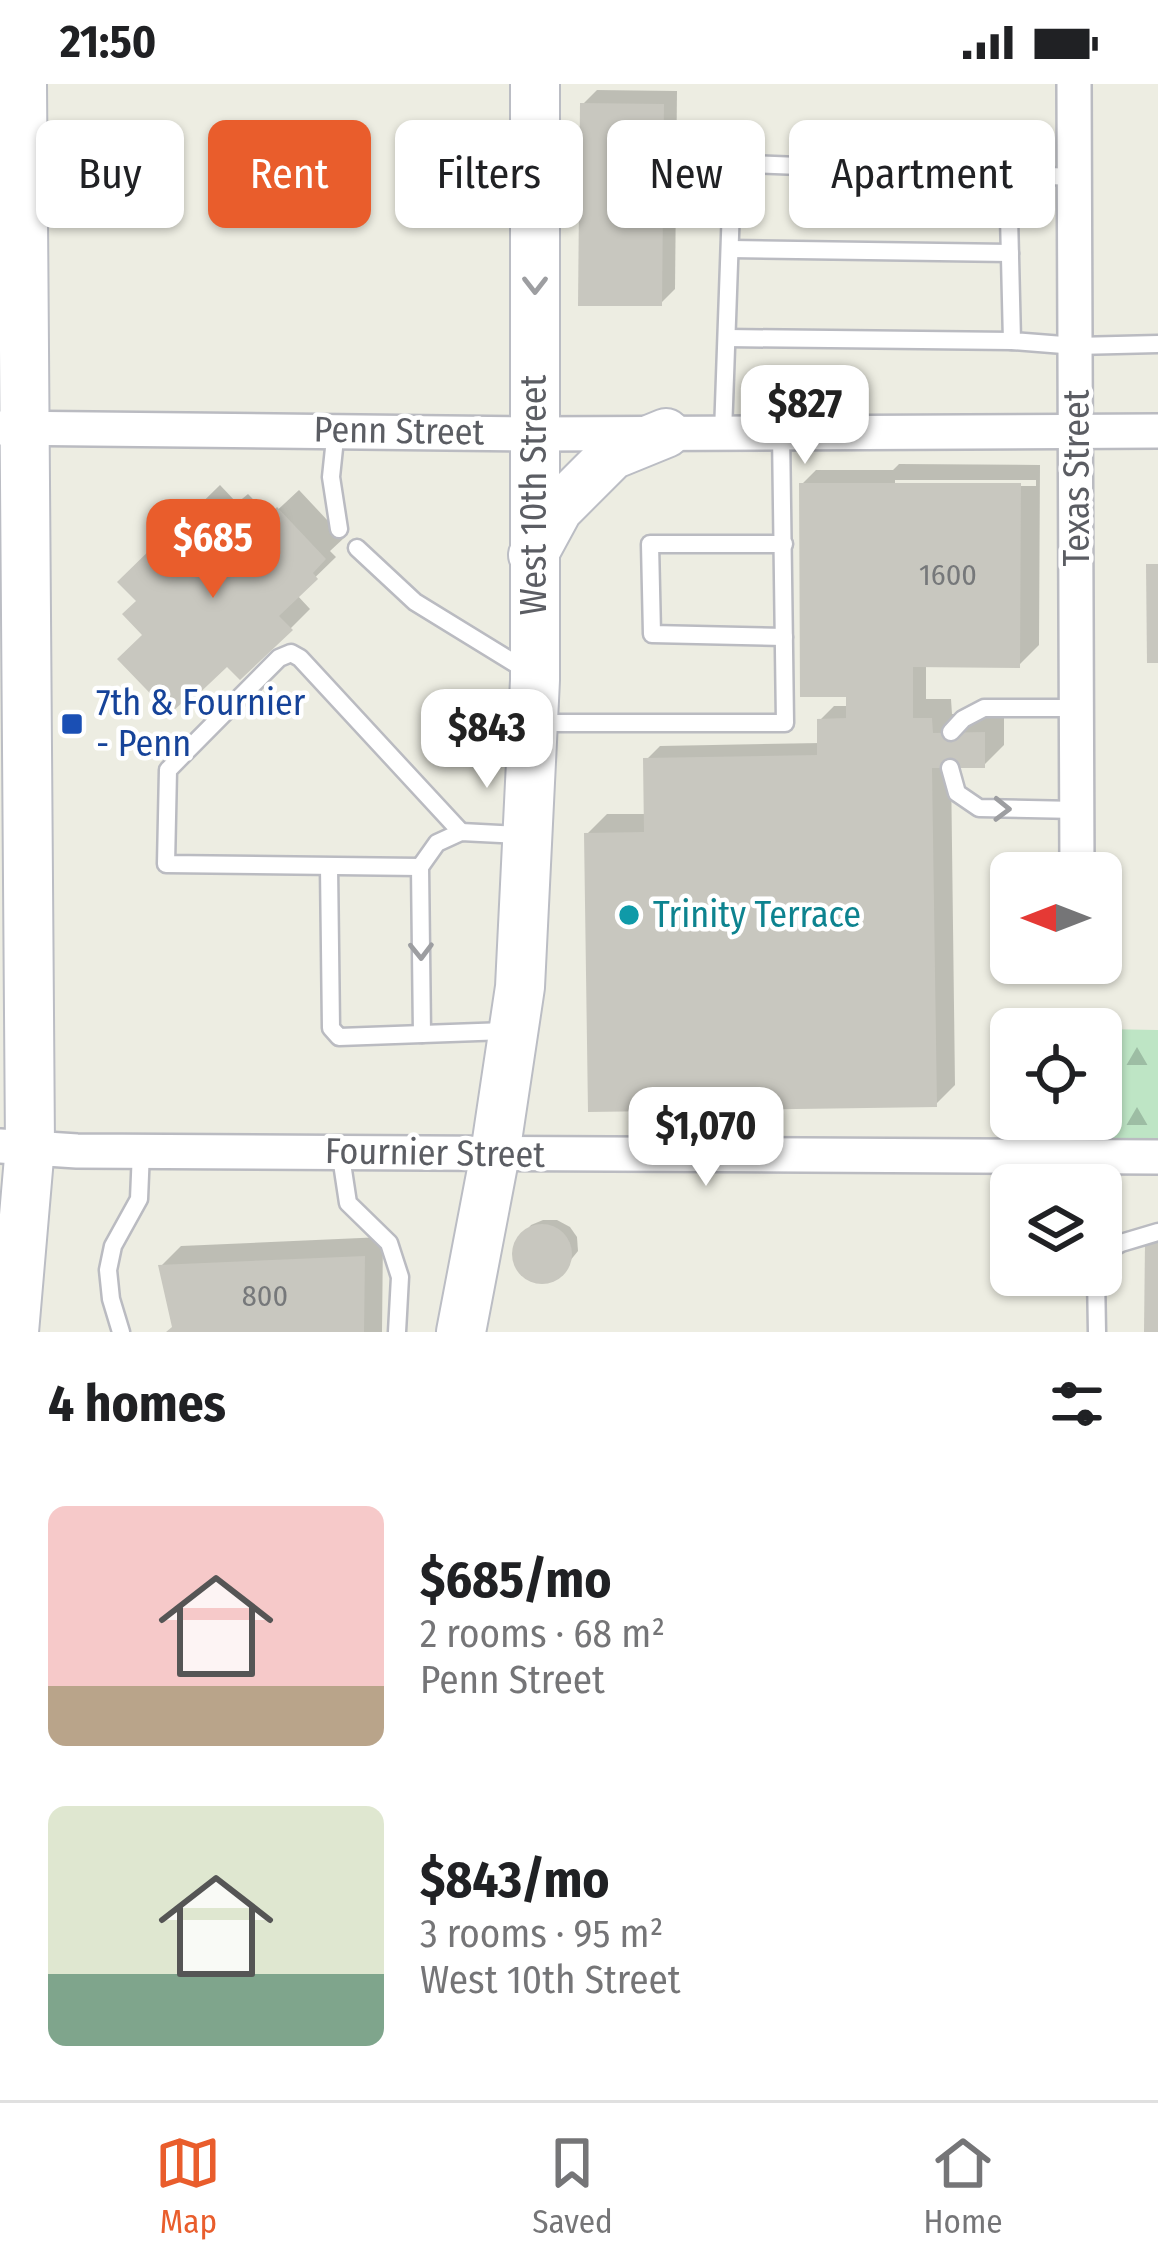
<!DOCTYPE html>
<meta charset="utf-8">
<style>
:root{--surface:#fff;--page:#f6f6f6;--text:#202124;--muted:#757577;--line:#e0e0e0;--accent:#e95d2c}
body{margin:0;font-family:"Fira Sans Condensed",sans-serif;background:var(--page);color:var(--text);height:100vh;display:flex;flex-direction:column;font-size:45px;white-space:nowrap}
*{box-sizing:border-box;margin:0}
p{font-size:39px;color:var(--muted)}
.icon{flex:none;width:66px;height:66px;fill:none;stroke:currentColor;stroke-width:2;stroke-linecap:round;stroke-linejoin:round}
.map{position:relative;height:1248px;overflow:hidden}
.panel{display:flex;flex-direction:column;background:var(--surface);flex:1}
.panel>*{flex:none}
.hud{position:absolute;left:36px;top:36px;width:1086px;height:108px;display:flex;gap:24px}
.needle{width:78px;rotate:270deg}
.buttons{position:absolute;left:990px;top:768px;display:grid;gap:24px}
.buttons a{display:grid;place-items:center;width:132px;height:132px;border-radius:18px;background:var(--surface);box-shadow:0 3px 9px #0004;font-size:60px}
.price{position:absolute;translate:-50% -102px;padding:0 27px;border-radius:24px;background:#fff;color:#222;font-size:39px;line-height:78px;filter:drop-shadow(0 3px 6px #0008)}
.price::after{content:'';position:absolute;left:50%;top:72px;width:36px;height:27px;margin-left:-18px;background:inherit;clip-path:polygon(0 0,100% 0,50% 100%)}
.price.selected{background:var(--accent);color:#fff}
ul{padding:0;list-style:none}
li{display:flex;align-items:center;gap:36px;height:300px;padding:0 48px}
li span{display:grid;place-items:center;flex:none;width:336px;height:240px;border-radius:18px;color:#555}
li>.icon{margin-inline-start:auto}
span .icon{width:144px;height:144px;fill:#fffc;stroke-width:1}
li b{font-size:51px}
h2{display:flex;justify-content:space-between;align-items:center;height:144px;padding:0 48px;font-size:51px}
.chip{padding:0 42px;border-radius:18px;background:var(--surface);box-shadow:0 3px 9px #0004;font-size:42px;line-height:108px}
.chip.selected{background:var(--accent);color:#fff}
.status{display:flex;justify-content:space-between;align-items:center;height:84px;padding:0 60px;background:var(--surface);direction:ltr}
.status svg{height:33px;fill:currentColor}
.tab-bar{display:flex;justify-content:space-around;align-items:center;height:168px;border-top:3px solid var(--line);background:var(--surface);font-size:33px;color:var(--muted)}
.tab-bar a{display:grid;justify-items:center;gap:6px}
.tab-bar .selected{color:var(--accent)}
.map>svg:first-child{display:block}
.forest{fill:url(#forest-firs)}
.shadow{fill:#0003;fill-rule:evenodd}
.building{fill:#c8c7bf}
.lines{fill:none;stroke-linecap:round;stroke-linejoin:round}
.lane-casing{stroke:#babbc1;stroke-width:21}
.street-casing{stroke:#babbc1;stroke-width:38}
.secondary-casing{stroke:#bbbdc4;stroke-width:52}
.lane{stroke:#fff;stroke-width:16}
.street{stroke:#fff;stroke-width:33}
.secondary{stroke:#fff;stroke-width:48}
.oneway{stroke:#9d9ea1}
.transit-dot{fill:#1a4fb4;stroke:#fff;stroke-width:4.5}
.culture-dot{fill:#0f9aa8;stroke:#fff;stroke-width:4.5}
.labels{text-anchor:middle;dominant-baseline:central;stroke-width:9;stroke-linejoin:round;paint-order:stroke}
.number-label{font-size:30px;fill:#76787a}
.street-label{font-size:36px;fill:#5b5d63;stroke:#fff}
.transit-label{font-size:36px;fill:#164399;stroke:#fff;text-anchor:start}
.culture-label{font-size:36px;fill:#0d838f;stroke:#fff;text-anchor:start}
</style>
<div class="status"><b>21:50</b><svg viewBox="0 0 49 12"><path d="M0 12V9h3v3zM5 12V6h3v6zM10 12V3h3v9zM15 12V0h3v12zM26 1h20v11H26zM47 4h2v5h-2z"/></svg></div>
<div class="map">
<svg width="1158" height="1248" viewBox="0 0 1158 1248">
<defs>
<pattern id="forest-firs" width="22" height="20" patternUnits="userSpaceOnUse" patternTransform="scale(3)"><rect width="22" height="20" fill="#bee5c5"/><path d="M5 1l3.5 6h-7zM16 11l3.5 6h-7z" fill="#9dbda4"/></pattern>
</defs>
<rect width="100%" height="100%" fill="#edede2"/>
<polygon class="forest" points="1101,945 1158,946 1158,1060 1062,1061 1061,1035 1101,1035"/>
<g class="shadow">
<polygon points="597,6 677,7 675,205 661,219 583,20"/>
<path d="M899,380L1040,381L1039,561L1019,581L926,580V615H951L952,630L1004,629V661L984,681H951L955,1001L935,1021L587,750L607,730H647L646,676L660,662L820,659V636L834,622H849L802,400L816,386H893ZM895,396H1036V402H895Z"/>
<polygon points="220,401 237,419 248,410 270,433 299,406 344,454 330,467 336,473 297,511 310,525 291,544 227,578 146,551 139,517 121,498"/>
<polygon points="543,1136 557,1136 570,1143 577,1153 578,1167 561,1188 536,1197 522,1189 515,1175 515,1161 531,1141"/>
<polygon points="383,1153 382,1248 168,1248 174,1242 161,1182 181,1162"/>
</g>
<g class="building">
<polygon points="580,19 664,20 662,222 578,222"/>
<polygon points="799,399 1021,399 1020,584 913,583 913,634 932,634 933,649 985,648 985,684 932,684 937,1023 588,1028 584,749 644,748 643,674 817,671 817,635 846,634 846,613 800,613"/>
<polygon points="199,418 216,437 226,427 249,451 277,423 326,475 313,489 318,495 279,532 293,546 240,596 227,583 190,618 186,615 170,630 117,575 142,551 122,530 136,517 117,498"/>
<polygon points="1146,480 1158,480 1158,579 1147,579"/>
<circle cx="542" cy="1170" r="30"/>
<polygon points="1145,1159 1158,1159 1158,1248 1144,1248"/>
<polygon points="365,1172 364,1248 166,1248 172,1243 158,1181"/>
</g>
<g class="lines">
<defs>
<g id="lane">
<polyline points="1008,90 1012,257 1076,262 1158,260"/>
<polyline points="730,165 1010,169"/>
<polyline points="727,254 1012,257"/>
<polyline points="336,345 331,393 339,445"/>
<polyline points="723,349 732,95 749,80 1075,93"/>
<polyline points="784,460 650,460 652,550 784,553"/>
<polyline points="357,464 415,518 529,588"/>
<polyline points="539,639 785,639 781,348"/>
<polyline points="951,648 963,635 984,624 1077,624"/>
<polyline points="950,684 957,709 979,724 1077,726"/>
<polyline points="329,783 331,944 339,953 506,947"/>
<polyline points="420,783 166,780 168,686 279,574 291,569 300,574 461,748"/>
<polyline points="422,950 420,783 437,759 461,748 521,751"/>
<polyline points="340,1066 348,1119 389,1159 400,1193 397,1248"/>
<polyline points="1101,1170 1121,1159 1158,1148"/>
<polyline points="1096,1191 1097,1248"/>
<polyline points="121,1248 111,1215 108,1186 113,1162 139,1115 141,1067"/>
</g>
<g id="street">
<polyline points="1074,0 1077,789"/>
<polyline points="0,344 535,350 1158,347"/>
<polyline points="0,1062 77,1067 1158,1073"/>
</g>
<g id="secondary">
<polyline points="533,471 558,425 612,371 666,349"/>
<polyline points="14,1248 30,1062 22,0"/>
<polyline points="461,1248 495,1070 520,903 535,596 535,0"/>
</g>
</defs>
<use href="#lane" class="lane-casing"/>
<use href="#street" class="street-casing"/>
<use href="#secondary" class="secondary-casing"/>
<use href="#lane" class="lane"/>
<use href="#street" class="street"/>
<use href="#secondary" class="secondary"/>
</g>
<defs><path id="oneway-chevron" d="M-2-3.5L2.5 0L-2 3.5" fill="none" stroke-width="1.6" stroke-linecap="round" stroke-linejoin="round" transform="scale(3)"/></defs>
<g class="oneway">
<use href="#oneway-chevron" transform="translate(535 201) rotate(90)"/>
<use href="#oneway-chevron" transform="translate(1002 725) rotate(1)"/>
<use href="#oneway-chevron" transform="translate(421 867) rotate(89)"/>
</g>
<rect class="transit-dot" x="60" y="628" width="24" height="24" rx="6"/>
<circle class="culture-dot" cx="629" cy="831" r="12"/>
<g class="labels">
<g class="number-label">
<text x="948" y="491">1600</text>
<text x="265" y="1212">800</text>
</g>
<g class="street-label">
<text transform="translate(399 347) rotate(1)">Penn Street</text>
<text transform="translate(1077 394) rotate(-90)">Texas Street</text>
<text transform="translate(534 411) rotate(-90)">West 10th Street</text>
<text transform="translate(435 1069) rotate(1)">Fournier Street</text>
</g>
<g class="transit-label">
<text x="96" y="619">7th &amp; Fournier<tspan x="96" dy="41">- Penn</tspan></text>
</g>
<g class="culture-label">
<text x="653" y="831">Trinity Terrace</text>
</g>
</g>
</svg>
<div class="buttons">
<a><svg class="needle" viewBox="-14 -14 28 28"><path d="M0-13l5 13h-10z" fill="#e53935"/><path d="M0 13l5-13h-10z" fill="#757577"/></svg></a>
<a><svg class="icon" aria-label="locate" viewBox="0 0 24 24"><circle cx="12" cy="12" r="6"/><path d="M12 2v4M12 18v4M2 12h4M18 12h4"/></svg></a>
<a><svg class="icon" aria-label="layers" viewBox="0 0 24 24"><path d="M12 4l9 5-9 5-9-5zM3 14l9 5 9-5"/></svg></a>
</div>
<b class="price" style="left:805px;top:383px">$827</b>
<b class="price selected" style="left:213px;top:517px">$685</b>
<b class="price" style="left:487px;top:707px">$843</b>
<b class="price" style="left:706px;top:1105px">$1,070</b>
<div class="hud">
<a class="chip">Buy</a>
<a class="chip selected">Rent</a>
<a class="chip">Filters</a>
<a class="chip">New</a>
<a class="chip">Apartment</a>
</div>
</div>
<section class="panel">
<h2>4 homes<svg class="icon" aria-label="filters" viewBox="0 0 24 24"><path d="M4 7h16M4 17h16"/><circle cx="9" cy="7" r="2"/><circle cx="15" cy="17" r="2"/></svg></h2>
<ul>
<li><span style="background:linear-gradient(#f6c9c9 75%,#b9a48a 0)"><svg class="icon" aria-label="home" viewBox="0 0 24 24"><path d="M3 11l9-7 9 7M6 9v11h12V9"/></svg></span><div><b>$685/mo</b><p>2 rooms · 68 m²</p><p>Penn Street</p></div></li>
<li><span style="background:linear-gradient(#dfe7d0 70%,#7fa58c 0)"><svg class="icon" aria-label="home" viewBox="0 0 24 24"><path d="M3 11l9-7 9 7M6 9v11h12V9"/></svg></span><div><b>$843/mo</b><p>3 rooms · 95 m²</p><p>West 10th Street</p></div></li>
</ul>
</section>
<nav class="tab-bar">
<a class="selected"><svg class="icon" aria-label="map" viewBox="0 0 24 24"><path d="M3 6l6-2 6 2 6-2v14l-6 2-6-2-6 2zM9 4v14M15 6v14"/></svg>Map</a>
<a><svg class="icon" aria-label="saved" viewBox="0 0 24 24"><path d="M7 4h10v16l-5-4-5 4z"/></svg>Saved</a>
<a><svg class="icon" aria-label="home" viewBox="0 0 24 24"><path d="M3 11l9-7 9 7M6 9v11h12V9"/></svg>Home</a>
</nav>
